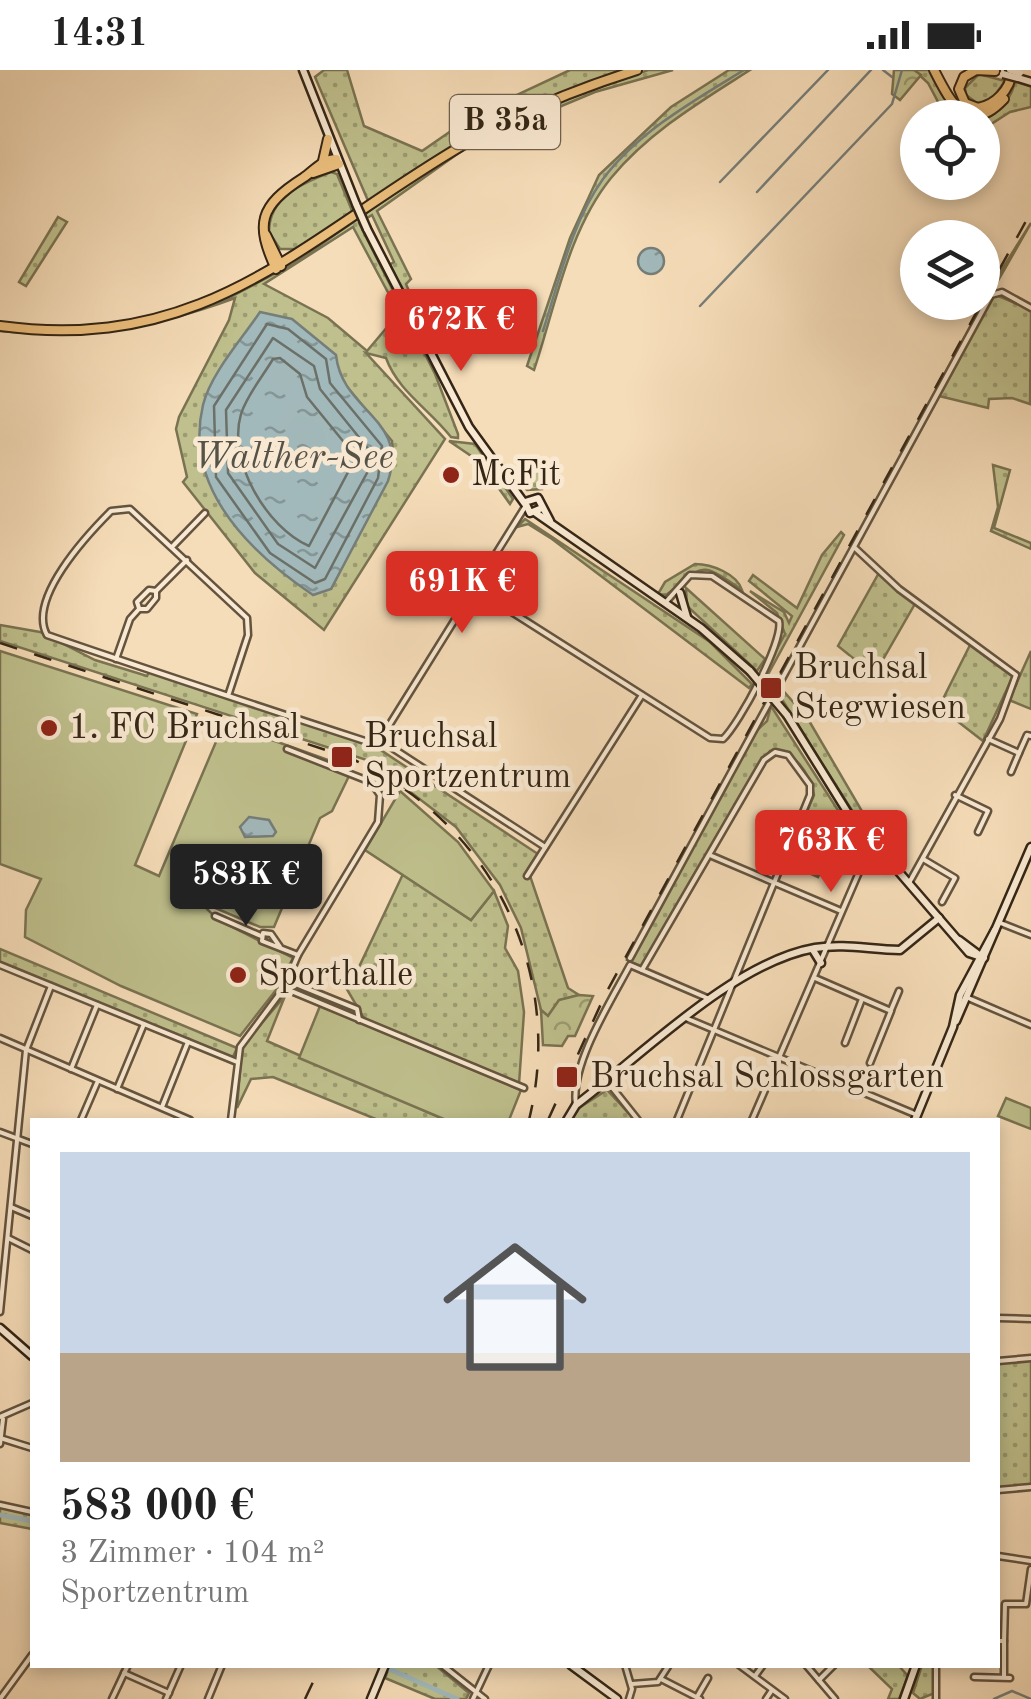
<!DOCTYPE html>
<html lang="de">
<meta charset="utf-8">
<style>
:root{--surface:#fff;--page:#f6f6f6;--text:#222;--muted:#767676;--line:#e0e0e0;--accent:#d93025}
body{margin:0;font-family:"Old Standard TT",serif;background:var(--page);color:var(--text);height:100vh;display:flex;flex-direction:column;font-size:38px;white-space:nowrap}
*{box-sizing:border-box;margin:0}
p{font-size:32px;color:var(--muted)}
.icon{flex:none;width:55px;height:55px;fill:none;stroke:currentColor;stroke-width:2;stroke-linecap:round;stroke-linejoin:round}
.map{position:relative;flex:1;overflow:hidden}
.sheet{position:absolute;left:30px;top:1048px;width:970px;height:550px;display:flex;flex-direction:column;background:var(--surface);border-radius:0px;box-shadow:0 5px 15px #0003}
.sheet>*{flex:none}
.fabs{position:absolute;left:900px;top:30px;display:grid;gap:20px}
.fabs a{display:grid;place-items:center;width:100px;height:100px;border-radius:50%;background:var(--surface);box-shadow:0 5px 15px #0003;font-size:50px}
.price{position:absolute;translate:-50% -85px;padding:0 22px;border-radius:10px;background:var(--accent);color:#fff;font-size:32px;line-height:65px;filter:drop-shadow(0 2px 5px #0008)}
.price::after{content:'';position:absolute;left:50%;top:60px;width:30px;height:22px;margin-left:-15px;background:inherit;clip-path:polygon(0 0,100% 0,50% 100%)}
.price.on{background:#222;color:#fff}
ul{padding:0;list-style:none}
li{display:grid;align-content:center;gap:20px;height:530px;padding:0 30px}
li+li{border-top:2px solid var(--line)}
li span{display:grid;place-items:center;height:310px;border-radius:0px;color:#555}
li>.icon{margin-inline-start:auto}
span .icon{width:180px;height:180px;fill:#fffc;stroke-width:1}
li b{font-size:42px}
.status{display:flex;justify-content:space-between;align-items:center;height:70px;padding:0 50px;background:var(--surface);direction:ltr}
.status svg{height:28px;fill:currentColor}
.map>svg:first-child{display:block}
.green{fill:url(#green-dots);stroke:#7a7352;stroke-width:2.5;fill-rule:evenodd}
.forest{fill:url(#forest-crowns);stroke:#7a7352;stroke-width:2.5}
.pitch{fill:#bfc08d;stroke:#7a7352;stroke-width:2.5}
.water{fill:url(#water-ripples);stroke:#767e79;stroke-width:2.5}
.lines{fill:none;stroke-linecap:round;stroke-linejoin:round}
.shore{stroke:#6b7068;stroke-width:2.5}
.stream{stroke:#767e79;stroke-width:2.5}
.canal{stroke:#a2b9bb;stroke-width:5}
.street-casing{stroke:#64543f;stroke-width:9}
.secondary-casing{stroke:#342616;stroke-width:11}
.primary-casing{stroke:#342616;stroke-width:12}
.street{stroke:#f9e9d2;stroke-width:4}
.secondary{stroke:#f9e9d2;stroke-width:6}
.primary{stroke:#ebbe7c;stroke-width:8}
.rail{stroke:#342616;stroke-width:2.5;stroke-dasharray:18 18;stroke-linecap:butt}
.secondary-bridge-casing{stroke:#342616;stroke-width:11;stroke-linecap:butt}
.secondary-bridge{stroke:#f9e9d2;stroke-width:6}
.poi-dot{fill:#8f2418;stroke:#f9e9d2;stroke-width:4}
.labels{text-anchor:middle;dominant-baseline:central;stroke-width:9;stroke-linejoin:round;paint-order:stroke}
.shield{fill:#f9e9d2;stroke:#6f604e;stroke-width:2.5}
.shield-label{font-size:32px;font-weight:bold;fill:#342616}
.poi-label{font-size:35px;fill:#342616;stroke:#f9e9d2;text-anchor:start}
.water-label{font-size:38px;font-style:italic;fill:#555248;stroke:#f9e9d2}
</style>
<div class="status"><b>14:31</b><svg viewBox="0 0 49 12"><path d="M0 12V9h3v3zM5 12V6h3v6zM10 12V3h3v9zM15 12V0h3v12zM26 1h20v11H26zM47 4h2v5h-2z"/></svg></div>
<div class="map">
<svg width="1031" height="1629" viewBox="0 0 1031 1629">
<defs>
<pattern id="green-dots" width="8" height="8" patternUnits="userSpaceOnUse" patternTransform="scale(2.5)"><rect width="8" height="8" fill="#bfc08d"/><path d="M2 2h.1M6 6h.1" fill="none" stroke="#9c9c72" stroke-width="1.8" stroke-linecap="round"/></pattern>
<pattern id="forest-crowns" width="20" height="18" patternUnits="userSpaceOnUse" patternTransform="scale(2.5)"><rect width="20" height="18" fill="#bfc08d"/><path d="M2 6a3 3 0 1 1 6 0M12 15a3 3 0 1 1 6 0" fill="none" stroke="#9c9c72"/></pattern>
<pattern id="water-ripples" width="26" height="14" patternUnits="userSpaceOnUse" patternTransform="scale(2.5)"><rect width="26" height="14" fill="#a2b9bb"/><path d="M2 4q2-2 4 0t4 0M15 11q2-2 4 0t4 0" fill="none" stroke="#859697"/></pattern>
</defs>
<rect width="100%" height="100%" fill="#f6ddb9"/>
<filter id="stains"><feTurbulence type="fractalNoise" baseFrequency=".002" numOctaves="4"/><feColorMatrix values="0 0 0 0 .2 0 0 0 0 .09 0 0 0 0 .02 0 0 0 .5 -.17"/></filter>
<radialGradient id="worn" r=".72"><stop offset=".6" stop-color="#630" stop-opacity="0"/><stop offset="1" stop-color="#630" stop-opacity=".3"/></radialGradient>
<g class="green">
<path d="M324,0H347L364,56L422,81L474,45L570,0H626C532,30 450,77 369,133L315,7Z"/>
<path d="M648,0H673L595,22L533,48L531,44L524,47L463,80L377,141L411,209L406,214L414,233L409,235L389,195L394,192L372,145L359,153L435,304L458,364V368L451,367C429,339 398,321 386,288L366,283L445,369L324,560L255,503L183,412L187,407L176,359L179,347L229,250L235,228C157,257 83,270 0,261L120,259L221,232L293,194L445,88L531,42ZM353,157L399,243L367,281L328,248L264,214ZM339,307L392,371L394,393L331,519Z"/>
<path d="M729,0H750C700,32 649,62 611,108C568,161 555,238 534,300L527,296L570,168L599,105L671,37Z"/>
<path d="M914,0H931L946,31L963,45C990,44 1009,40 1015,11L1031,16V37L1010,42L985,58L982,48L944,43L928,13Z"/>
<polygon points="979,4 1005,11 992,29 977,33 966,25 965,18"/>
<path d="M331,102L337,104L353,143L298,179H280L269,162C269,126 303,113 331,102Z"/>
<polygon points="58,147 67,152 26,216 19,212"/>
<polygon points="1031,153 991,223 1031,240 1030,334 1012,328 989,329 988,338 935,325 853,484 796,580 999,204"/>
<polygon points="449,371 475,374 513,429 510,434 480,392"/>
<polygon points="541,394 542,419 527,420 517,409"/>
<polygon points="993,395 1010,400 994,458 1031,473 1031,479 991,461 998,437"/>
<polygon points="525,449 710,572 752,614 749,618 552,469 528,454 517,457"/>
<polygon points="841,462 844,465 765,610 762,607 785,564 777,543 750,521 784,542 789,553 792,546 749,511 753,505 797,538 822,485"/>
<path d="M695,494C712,494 737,504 742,520C696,488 704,497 666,525L658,524L665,512Z"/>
<polygon points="880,501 916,532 874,605 838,576"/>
<polygon points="686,518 765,589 757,601 687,536"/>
<polygon points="0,555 40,562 95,590 147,606 149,602 373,675 538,784 528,800 568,918 579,925 559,930 548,946 541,940 521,858 500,815 456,757 370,691 0,571"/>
<polygon points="970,575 1013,606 983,671 939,637"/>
<polygon points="1031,581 1031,639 1009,630"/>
<polygon points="780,617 808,649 887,784 851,739 778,623"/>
<path d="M771,636L841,745L863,770L857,772L840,757L818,807L785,792L814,725C810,704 794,678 770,681L642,898L627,890L755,662L767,651Z"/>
<polygon points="403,804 471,850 494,821 508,856 505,878 518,901 524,942 519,1014 365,950 345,916 358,899"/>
<polygon points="0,879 237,978 232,989 0,892"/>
<polygon points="285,926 267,971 446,1050 378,1050 273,1007 251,1009 237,1038 242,976"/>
<polygon points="607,1020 635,1050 571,1050 579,1038"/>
<polygon points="1031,1288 1031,1416 998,1419 998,1290"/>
<polygon points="0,1437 32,1445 32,1459 0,1453"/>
<polygon points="390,1595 435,1595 469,1623 466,1629 435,1629 385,1608"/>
<polygon points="867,1595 898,1595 908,1606 899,1629 888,1629 892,1619"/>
<polygon points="922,1595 933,1595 937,1622 920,1629 913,1623"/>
</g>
<g class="forest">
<polygon points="894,0 914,0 921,5 900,30 892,24"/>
<polygon points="579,925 593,926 575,966 568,966 562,976 543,975 541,940 548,946 559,930"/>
</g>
<g class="pitch">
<polygon points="0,581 197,644 135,795 159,806 224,653 345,696 349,706 332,741 320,748 274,857 260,857 199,831 217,849 293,888 276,920 240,966 121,916 25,867 26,840 41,809 0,794"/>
<polygon points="400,721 458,772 494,821 471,850 365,780"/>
<polygon points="320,936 521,1020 509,1050 446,1050 299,988"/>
<polygon points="1006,1028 1031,1038 1031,1059 998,1046"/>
</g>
<g class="water">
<circle cx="651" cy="191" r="13"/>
<path d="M260,242L292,249L336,285C342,342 409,348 388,411L331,519L313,525C251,483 183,419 203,335C211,303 242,269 260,242Z"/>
<polygon points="249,747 269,750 276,762 273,766 245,767 240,757"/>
<polygon points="252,776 267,782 253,814 233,808 230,798 243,794"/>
</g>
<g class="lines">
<g class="shore">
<polygon points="267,254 288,259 326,289 330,313 382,376 378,408 325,509 315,513 270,483 216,407 214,336"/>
<polygon points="273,268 314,296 320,319 370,381 367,403 315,498 278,474 228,403 226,340"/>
<path d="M280,288L300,304L307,327L356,387L309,476C267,458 227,391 241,344C247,325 263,306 273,289Z"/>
</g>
<g class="stream">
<polyline points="883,0 892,7"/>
<polyline points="720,112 828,0"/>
<polyline points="757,122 871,0"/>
<polyline points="700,236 892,34 902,0"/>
<path d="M543,261C559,211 572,152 603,109C639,61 695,30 744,0"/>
<polyline points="994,1629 1012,1621 1031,1629"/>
</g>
<g class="canal">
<polyline points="0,1445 32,1451"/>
<polyline points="389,1599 457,1629"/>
</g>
<defs>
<g id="street">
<polyline points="172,477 205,443"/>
<polyline points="855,478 899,519 1016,605 1000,649 909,813"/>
<path d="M474,518L710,668L723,669C739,654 784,571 779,551L712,506L690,505L665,533"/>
<polyline points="139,538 137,532 149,520 156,521 187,490"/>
<polyline points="116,589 130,549 139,539 147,539 156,528 156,521"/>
<path d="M228,626L248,565L247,548L130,439L111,441C87,465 27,529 47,565C154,602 261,637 368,672L380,670"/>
<polyline points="988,669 1019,683 1027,665 1031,666"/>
<polyline points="380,670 525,437"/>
<polyline points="380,670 545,777"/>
<polyline points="1011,702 1019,683"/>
<polyline points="955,725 988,741 978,762"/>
<polyline points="712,786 841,841"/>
<polyline points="923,789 955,808 942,832"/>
<polyline points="527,806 642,625"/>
<polyline points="215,846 261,866"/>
<polyline points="998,852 1031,865"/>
<polyline points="280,877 271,864 263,863 262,871 298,885"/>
<polyline points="630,888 991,225 1002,222 1031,238"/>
<polyline points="0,895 237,992"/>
<polyline points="642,900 764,690 775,682 788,685 810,715 810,725 677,1050"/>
<polyline points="815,908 891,941 870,993"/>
<polyline points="288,911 357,939 359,950"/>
<polyline points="284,918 524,1018"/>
<polyline points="966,927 1031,955"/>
<polyline points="891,940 899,921"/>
<polyline points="688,949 917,1045"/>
<polyline points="0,968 190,1050"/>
<polyline points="845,973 862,929"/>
<polyline points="71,999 97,935"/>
<polyline points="607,1011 638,1050"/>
<polyline points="117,1019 144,954"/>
<path d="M576,1035C570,995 611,931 630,895L707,928"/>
<polyline points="162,1037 188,972"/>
<polyline points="81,1050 97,1013"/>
<polyline points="231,1050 240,977 284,918 298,885 378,752 380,725 371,712 287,679"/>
<polyline points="752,1050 866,786"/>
<polyline points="0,1062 32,1074"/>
<polyline points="11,1137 32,1146"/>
<polyline points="8,1168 32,1180"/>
<polyline points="0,1242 26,980 51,916"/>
<polyline points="998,1248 1031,1249"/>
<polyline points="998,1291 1031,1288"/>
<polyline points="0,1347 32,1333"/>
<polyline points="0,1368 32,1378"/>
<polyline points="0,1374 3,1349"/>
<polyline points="998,1420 1031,1417"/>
<polyline points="0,1435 32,1442"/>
<polyline points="998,1486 1031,1491"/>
<polyline points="998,1571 1004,1571 1005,1534 1026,1534 1031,1499"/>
<polyline points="442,1595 485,1629"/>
<polyline points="625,1595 632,1619 629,1629"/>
<polyline points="739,1595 785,1629"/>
<polyline points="806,1595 835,1629"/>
<polyline points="936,1595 936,1629"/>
<polyline points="124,1603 169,1623"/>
<polyline points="755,1606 763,1595"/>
<polyline points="974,1607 1010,1608"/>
<polyline points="1004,1607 1004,1571"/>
<polyline points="661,1609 700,1629"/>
<polyline points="819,1610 834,1595"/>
<polyline points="632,1614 658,1612 669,1595"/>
<polyline points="697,1627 708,1608"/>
<polyline points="0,1629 32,1585"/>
<polyline points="112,1629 128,1595"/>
<polyline points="166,1629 181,1595"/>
<polyline points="208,1629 222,1595"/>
<polyline points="473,1629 489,1595"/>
<polyline points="766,1629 772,1620"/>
</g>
<g id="secondary">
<polyline points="303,0 356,134"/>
<polyline points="1018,8 1031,12"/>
<polyline points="367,159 469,357 525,434"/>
<polyline points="542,438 530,443 525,432 538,428 550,451"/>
<polyline points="536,443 701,558 750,601"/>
<polyline points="680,523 687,547"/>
<polyline points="787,645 848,743 969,883 984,888"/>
<polyline points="959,870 979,885"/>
<polyline points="813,880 821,893"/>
<polyline points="956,951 1031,777"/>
<path d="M567,1050L576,1035C642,985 734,892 815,878C846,873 871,880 900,880L939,848"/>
<polyline points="915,1050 953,957 960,925 995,860"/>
<polyline points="0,1258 32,1286"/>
<polyline points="571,1595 617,1629"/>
<polyline points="371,1629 385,1595"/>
<polyline points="904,1629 916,1595"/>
</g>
<g id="primary">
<path d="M934,0C950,31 967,68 1004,29"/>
<path d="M995,1L976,0L964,7L959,19L965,33L978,38C995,35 1010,20 1012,2"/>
<polyline points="323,91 328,69"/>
<polyline points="313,103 339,94"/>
<polyline points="266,165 281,196"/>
<path d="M276,199C255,154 259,136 303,108C315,100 321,90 336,89"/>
<path d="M0,256C207,284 301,170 463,75C518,43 576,19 637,0"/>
</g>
</defs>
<use href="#street" class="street-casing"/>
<use href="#secondary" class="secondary-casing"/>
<use href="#primary" class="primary-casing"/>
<use href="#street" class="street"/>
<use href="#secondary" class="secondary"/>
<use href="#primary" class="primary"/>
<g class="rail">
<polyline points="982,231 1031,142"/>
<path d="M0,573L350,688C490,751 566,900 529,1050"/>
<polyline points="548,1050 605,925 982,232"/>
<polyline points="305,1629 321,1595"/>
</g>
<defs>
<g id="secondary-bridge">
<polyline points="1010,0 1020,3"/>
<polyline points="1003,4 1018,8"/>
<polyline points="356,134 367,159"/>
<polyline points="750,601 787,645"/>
</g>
</defs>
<use href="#secondary-bridge" class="secondary-bridge-casing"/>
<use href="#secondary-bridge" class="secondary-bridge"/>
</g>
<g class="poi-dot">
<circle cx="451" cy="405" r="10"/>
<rect x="759" y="606" width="24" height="24" rx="5"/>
<circle cx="49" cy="658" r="10"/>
<rect x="330" y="675" width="24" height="24" rx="5"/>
<circle cx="238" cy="905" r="10"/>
<rect x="555" y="995" width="24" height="24" rx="5"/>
</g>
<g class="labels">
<rect class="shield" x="450" y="25" width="110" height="54" rx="8"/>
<g class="shield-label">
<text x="505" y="52">B 35a</text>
</g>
<g class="poi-label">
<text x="471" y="405">McFit</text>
<text x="794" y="598">Bruchsal<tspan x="794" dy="40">Stegwiesen</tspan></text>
<text x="69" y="658">1. FC Bruchsal</text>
<text x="364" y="667">Bruchsal<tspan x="364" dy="40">Sportzentrum</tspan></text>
<text x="258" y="905">Sporthalle</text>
<text x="590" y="1007">Bruchsal Schlossgarten</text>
</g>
<g class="water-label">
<text x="293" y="388">Walther-See</text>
</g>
</g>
<rect width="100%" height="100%" filter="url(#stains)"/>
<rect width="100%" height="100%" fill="url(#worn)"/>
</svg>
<div class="fabs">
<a><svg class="icon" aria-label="locate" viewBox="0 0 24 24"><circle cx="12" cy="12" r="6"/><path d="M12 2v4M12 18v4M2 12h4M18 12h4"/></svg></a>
<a><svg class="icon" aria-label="layers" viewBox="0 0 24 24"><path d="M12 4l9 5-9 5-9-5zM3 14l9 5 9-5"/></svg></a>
</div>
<b class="price" style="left:461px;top:304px">672K €</b>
<b class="price" style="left:462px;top:566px">691K €</b>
<b class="price" style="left:831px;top:825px">763K €</b>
<b class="price on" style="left:246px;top:859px">583K €</b>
<section class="sheet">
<ul>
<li><span style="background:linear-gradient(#c9d6e8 65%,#b9a48a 0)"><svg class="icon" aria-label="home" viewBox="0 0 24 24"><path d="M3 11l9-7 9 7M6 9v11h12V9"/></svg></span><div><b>583 000 €</b><p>3 Zimmer · 104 m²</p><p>Sportzentrum</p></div></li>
</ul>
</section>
</div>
